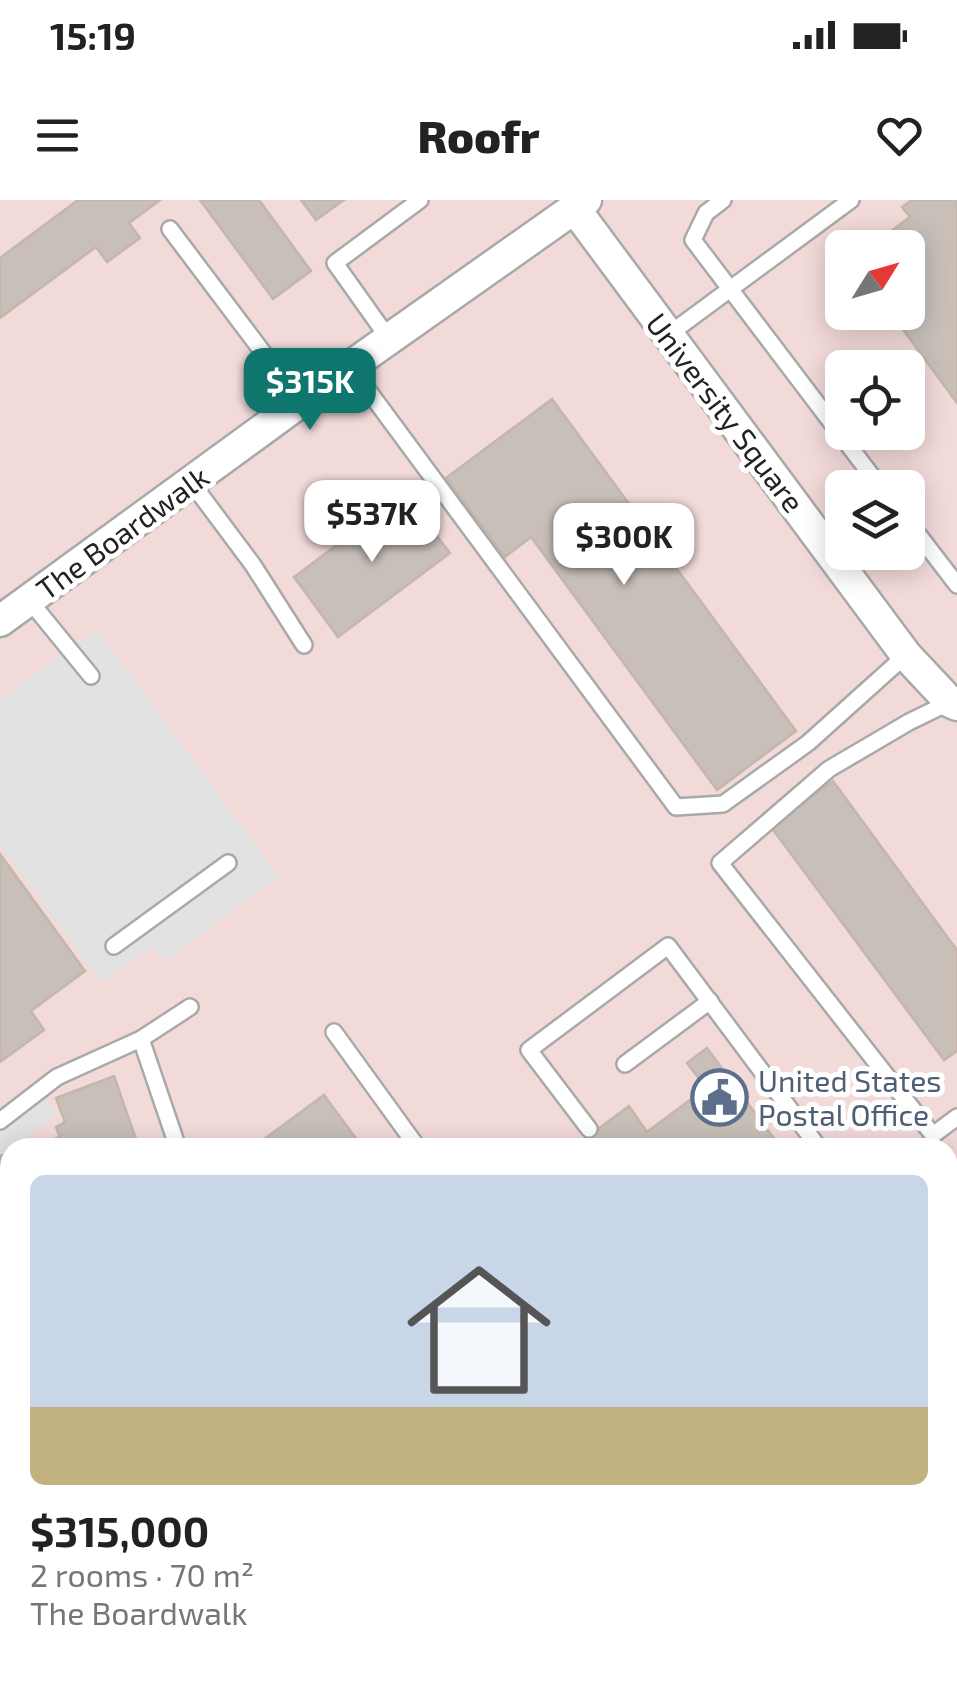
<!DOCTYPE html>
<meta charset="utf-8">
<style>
:root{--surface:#fff;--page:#f6f6f6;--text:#222;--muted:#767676;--line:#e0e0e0;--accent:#0f766e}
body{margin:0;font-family:"Exo 2",sans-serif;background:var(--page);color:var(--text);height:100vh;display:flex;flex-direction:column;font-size:38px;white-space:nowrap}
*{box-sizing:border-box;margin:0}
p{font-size:32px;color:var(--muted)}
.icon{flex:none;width:55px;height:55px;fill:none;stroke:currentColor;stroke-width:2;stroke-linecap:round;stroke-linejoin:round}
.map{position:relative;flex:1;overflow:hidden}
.panel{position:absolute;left:0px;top:938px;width:958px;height:552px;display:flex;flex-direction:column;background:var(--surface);border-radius:30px 30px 0 0;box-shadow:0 5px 25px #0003}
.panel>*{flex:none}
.needle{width:65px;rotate:53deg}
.controls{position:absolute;left:825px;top:30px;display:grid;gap:20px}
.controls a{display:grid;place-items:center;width:100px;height:100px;border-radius:15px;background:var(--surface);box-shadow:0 5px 25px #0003;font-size:50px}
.price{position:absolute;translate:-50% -85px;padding:0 22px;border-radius:20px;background:#fff;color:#222;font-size:32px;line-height:65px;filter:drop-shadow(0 2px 5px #0008)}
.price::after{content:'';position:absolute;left:50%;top:60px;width:30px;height:22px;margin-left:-15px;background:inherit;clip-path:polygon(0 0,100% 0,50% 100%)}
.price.active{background:var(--accent);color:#fff}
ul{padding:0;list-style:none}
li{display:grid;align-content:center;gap:20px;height:530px;padding:0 30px}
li+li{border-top:2px solid var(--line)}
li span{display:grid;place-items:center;height:310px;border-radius:15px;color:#555}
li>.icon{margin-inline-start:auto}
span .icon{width:180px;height:180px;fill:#fffc;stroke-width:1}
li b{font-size:42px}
.status{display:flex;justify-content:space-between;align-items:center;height:70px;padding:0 50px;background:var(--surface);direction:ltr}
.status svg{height:28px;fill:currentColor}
header{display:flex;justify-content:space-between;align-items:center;height:130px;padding:0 30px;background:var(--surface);font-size:45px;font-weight:800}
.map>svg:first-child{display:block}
.residential{fill:#e0dfdf}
.commercial{fill:#f2dad9;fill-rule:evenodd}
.parking{fill:#e2e2e2}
.building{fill:#c7bfb8;stroke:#c4b6ab;stroke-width:2.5}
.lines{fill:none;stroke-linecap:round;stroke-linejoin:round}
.lane-casing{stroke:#a9a9a9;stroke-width:20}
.street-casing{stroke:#a9a9a9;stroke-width:35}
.secondary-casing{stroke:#707d05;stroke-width:48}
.lane{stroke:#fff;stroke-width:15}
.street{stroke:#fff;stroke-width:30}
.secondary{stroke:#f7fabf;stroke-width:42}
.labels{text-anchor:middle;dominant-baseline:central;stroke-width:10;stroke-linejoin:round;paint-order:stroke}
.street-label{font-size:30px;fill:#222;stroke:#fff}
.service-label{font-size:30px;fill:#4e5e75;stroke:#fff;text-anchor:start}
</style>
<div class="status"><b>15:19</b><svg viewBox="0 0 49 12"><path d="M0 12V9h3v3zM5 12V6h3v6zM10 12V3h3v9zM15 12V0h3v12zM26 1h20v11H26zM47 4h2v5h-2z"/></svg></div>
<header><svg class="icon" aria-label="menu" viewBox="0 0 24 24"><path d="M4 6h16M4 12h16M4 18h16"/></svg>Roofr<svg class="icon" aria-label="heart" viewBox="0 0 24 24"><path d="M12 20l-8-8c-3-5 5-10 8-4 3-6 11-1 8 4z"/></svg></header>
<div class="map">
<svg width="957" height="1489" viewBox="0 0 957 1489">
<rect width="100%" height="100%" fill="#f2efe9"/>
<polygon class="residential" points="957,1207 957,1489 900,1489 893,1480 948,1480 948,1215"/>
<path class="commercial" d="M0,0H957V1060L948,1069V948H10V1480H893L900,1489H0ZM842,48H908V112H842ZM842,168H908V232H842ZM842,288H908V352H842Z"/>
<g class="parking">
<polygon points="97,429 279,677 165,761 153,746 102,783 0,644 0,500"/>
<polygon points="45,897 57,913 2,956 0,932"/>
<polygon points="0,998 10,1027 10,1100 0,1070"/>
</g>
<g class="building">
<polygon points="78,0 160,0 129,23 140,38 107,62 96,47 0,118 0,58"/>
<polygon points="200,0 259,0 311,71 273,99"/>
<polygon points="301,0 344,0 316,20"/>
<polygon points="912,0 957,0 957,203 890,112 908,112 908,48 869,48 910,17 902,7"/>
<polygon points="552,199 796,531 717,590 531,337 505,357 446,278"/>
<polygon points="405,294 450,353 338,437 294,377"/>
<polygon points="833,581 957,750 957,851 944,860 771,627"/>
<polygon points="0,654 85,771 31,811 44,830 0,862"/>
<polygon points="707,848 781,948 588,948 583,940 629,906 647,932 706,888 687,863"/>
<polygon points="114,876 139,948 27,948 60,937 56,927 65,922 56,898"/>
<polygon points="324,895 363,948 252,948"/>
<polygon points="10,953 10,1020 7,1021 0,1003 0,956"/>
<polygon points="10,1186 10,1263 0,1270 0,1193"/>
<polygon points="10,1383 10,1449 0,1436 0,1390"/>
<polygon points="0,1436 10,1449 10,1472 0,1479"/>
<polygon points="49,1480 138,1480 126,1489 36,1489"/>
<polygon points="241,1480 306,1480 313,1489 247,1489"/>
</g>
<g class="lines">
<defs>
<g id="lane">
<polyline points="723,0 706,13 693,40 881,288"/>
<polyline points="170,29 301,203"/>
<polyline points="668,135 851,0"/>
<polyline points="389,139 335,63 420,0"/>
<polyline points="350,166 676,607 723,604 808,543 906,455"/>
<polyline points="191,282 253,365 304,445"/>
<polyline points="908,321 957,385"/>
<polyline points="29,400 91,476"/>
<polyline points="950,502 909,522 829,569 720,663 933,935 957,917"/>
<polyline points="114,746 228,663"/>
<polyline points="334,832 418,948"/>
<polyline points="141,839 178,948"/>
<polyline points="625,864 710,801"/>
<polyline points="0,921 57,877 141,839 190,807"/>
<polyline points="589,929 529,850 668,746 819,948"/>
<polyline points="0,1102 8,1119 0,1134"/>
<polyline points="0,1314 10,1306"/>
<polyline points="0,1378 10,1371"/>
<polyline points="185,1489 197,1480"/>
</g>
<g id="street">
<polyline points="575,9 906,455 950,502 957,505"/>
<polyline points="0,421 314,192 586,0"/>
</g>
<g id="secondary">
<polyline points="948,1093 957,1084"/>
<polyline points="948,1178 957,1170"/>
<polyline points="458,1489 470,1480"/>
<polyline points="554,1489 566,1480"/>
</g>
</defs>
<use href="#lane" class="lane-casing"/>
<use href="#street" class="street-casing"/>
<use href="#secondary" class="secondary-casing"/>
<use href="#lane" class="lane"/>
<use href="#street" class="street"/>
<use href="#secondary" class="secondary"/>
</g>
<defs>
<symbol id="civic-ring" viewBox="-11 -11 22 22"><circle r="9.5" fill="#fff" stroke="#5c6f8a" stroke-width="1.5"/><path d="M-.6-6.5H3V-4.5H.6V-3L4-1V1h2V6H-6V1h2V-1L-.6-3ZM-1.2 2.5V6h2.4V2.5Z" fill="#5c6f8a"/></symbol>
</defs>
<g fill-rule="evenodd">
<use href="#civic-ring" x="688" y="866" width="63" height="63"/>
</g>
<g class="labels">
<g class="street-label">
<text transform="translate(726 212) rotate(53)">University Square</text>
<text transform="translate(122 332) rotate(-36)">The Boardwalk</text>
</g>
<g class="service-label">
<text x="758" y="880">United States<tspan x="758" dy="34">Postal Office</tspan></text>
</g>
</g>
</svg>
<div class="controls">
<a><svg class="needle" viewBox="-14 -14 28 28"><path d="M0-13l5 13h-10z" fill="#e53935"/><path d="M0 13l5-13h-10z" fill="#767676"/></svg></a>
<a><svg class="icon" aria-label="locate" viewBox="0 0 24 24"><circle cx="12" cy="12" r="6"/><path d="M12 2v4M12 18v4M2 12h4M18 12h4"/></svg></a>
<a><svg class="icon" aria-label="layers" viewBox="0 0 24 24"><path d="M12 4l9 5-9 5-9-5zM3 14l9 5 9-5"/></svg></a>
</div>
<b class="price active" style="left:310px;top:233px">$315K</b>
<b class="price" style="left:372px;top:365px">$537K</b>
<b class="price" style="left:624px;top:388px">$300K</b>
<section class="panel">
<ul>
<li><span style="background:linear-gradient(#c9d6e8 75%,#c2b280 0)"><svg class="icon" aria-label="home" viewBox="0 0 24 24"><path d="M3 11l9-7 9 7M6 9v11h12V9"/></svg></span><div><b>$315,000</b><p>2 rooms · 70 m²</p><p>The Boardwalk</p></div></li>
</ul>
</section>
</div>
